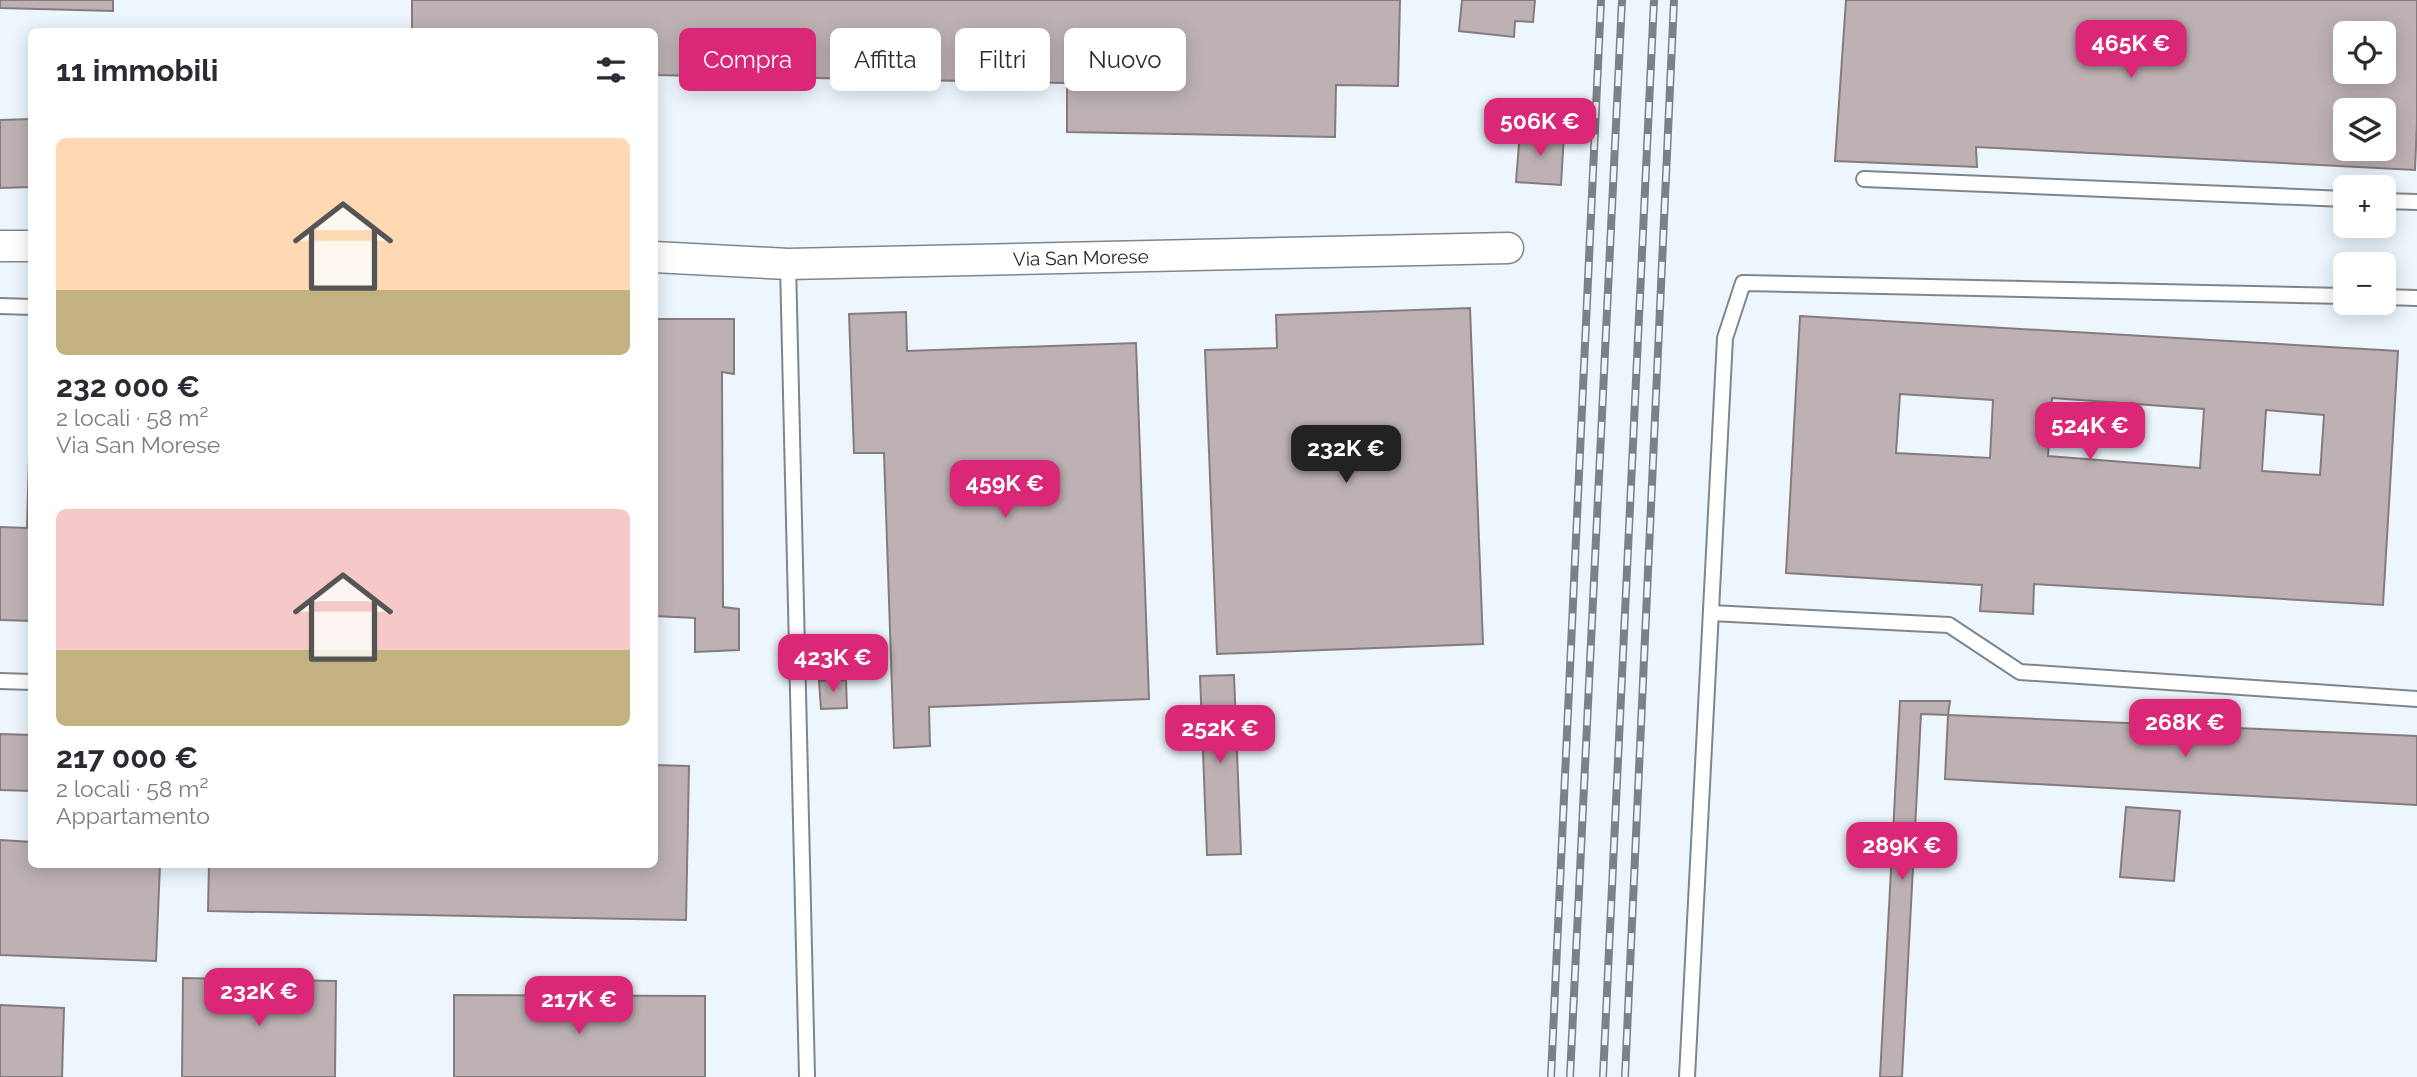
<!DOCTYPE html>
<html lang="it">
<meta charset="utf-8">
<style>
:root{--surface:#fff;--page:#f7f7f7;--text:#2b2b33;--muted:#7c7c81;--accent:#db2777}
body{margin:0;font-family:Raleway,sans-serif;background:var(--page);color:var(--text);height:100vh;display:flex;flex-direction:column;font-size:26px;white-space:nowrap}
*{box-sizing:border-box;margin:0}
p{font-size:23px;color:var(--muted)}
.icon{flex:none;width:38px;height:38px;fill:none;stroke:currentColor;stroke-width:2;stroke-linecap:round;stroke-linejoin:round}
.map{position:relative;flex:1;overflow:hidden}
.side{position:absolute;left:28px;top:28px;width:630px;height:840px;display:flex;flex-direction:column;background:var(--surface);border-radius:10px;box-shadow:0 4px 18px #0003}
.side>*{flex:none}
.banner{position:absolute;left:679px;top:28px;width:665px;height:63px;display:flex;gap:14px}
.tools{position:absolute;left:2333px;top:21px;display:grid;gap:14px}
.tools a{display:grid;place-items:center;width:63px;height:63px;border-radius:10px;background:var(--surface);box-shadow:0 4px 18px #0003;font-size:35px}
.price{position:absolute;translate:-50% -60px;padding:0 16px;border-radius:14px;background:var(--accent);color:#fff;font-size:23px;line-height:46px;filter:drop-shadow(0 2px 4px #0008)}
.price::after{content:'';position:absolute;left:50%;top:42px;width:21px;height:16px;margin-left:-10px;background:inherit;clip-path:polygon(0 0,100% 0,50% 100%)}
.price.active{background:#222;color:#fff}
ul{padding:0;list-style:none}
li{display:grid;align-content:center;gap:14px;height:371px;padding:0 28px}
li span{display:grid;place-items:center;height:217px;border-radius:10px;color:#555}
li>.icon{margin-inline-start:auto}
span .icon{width:126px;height:126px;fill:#fffc;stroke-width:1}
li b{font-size:30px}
h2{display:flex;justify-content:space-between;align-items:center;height:84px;padding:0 28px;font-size:30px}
.chip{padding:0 24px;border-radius:10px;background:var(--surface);box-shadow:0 4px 18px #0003;font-size:24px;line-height:63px}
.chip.active{background:var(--accent);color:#fff}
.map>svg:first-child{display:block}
.building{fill:#bdb1b3;stroke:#867b7c;stroke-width:2;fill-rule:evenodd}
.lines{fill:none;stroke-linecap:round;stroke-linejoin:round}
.lane-casing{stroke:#7e868d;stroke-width:18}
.street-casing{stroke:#7e868d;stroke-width:33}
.lane{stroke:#fff;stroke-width:14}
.street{stroke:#fff;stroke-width:30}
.rail-casing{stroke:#7b8186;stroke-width:8}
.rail{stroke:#edf6fd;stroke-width:5;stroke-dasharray:16;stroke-linecap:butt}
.labels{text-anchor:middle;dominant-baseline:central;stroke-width:6;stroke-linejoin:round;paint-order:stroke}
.street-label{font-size:19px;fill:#212427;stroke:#edf6fd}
</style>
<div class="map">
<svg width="2417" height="1077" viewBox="0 0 2417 1077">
<rect width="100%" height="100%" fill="#edf6fd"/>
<g class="building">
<polygon points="0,0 113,0 113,11 0,8"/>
<polygon points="412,0 1400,0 1398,86 1336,85 1335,137 1067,132 1067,83 654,75 654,32 412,32"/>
<polygon points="1462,0 1535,0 1533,22 1515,21 1514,37 1459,31"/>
<path d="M1846,0H2417V123L2415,170L1976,147L1977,167L1835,161ZM2345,33H2384V72H2345ZM2345,110H2384V149H2345Z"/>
<polygon points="32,119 32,187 0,188 0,120"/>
<polygon points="1520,131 1564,134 1561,185 1516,182"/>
<polygon points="1470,308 1483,644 1217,654 1205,350 1277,348 1276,315"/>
<polygon points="906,312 907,351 1136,343 1149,699 929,707 930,746 894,748 884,453 854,453 849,314"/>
<path d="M1800,316L2398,351L2383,605L2034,584L2033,614L1980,611L1982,585L1786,573ZM1900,394L1993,400L1990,458L1896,453ZM2052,398L2204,409L2200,468L2048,456ZM2266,410L2324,415L2320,475L2262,471Z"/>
<polygon points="654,319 734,319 734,374 722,372 723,607 739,609 739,650 695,652 695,618 654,616"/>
<polygon points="32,350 32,621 0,620 0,527 27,528"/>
<polygon points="1234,675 1241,854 1207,855 1200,676"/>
<polygon points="846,680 847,708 821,709 819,681"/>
<polygon points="1900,701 1950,701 1948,715 1921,714 1902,1077 1880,1077"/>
<polygon points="1948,715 2417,736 2417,805 1945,779"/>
<polygon points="0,734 32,735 32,791 0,790"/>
<polygon points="654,765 689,766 686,920 208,911 209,864 654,864"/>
<polygon points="2126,807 2180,811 2174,881 2120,877"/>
<polygon points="0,840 32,842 32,864 160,864 156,961 0,955"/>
<polygon points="183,978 336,981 335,1077 182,1077"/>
<polygon points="454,995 705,996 705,1077 454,1077"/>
<polygon points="0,1005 64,1008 62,1077 0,1077"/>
</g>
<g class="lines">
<defs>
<g id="lane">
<polyline points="1864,179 2345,199"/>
<polyline points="2384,201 2417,202"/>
<polyline points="788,264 807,1077"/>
<polyline points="2384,297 2417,298"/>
<polyline points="0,306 32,307"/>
<polyline points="1711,613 1949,625 2020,672 2417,699"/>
<polyline points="0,681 32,682"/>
<polyline points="1687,1077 1725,338 1743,283 2345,296"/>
</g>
<g id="street">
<polyline points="0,246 32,246"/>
<path id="s1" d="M654,257L788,264L1508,248"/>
</g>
</defs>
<use href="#lane" class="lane-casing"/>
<use href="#street" class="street-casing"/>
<use href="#lane" class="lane"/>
<use href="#street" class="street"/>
<defs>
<g id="rail">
<polyline points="1551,1077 1601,0"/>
<polyline points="1570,1077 1622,0"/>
<polyline points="1603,1077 1654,0"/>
<polyline points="1625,1077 1674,0"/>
</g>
</defs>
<use href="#rail" class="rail-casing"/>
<use href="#rail" class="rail"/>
</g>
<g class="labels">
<g class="street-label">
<text stroke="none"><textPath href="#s1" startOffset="427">Via San Morese</textPath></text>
</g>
</g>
</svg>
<div class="tools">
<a><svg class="icon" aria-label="locate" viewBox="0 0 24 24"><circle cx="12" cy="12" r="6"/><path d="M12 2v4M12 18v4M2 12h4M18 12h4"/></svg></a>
<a><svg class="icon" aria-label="layers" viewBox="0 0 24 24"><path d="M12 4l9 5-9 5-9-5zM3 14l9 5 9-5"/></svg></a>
<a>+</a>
<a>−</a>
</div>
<b class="price" style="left:2131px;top:80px">465K €</b>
<b class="price" style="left:1540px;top:158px">506K €</b>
<b class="price" style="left:2090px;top:462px">524K €</b>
<b class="price active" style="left:1346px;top:485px">232K €</b>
<b class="price" style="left:1005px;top:520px">459K €</b>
<b class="price" style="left:833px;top:694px">423K €</b>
<b class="price" style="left:2185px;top:759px">268K €</b>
<b class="price" style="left:1220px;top:765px">252K €</b>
<b class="price" style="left:1902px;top:882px">289K €</b>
<b class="price" style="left:259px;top:1028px">232K €</b>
<b class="price" style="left:579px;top:1036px">217K €</b>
<div class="banner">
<a class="chip active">Compra</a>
<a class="chip">Affitta</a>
<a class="chip">Filtri</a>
<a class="chip">Nuovo</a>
</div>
<section class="side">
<h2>11 immobili<svg class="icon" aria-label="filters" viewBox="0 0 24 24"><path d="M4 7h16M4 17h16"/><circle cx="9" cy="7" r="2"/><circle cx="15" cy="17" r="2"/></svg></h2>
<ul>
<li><span style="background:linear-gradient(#ffd9b3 70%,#c2b280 0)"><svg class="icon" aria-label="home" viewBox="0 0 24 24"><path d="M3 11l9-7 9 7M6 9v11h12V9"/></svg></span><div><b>232 000 €</b><p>2 locali · 58 m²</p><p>Via San Morese</p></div></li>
<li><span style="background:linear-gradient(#f6c9c9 65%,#c2b280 0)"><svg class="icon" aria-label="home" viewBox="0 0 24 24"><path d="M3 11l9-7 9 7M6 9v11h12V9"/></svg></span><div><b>217 000 €</b><p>2 locali · 58 m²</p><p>Appartamento</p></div></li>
</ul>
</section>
</div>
